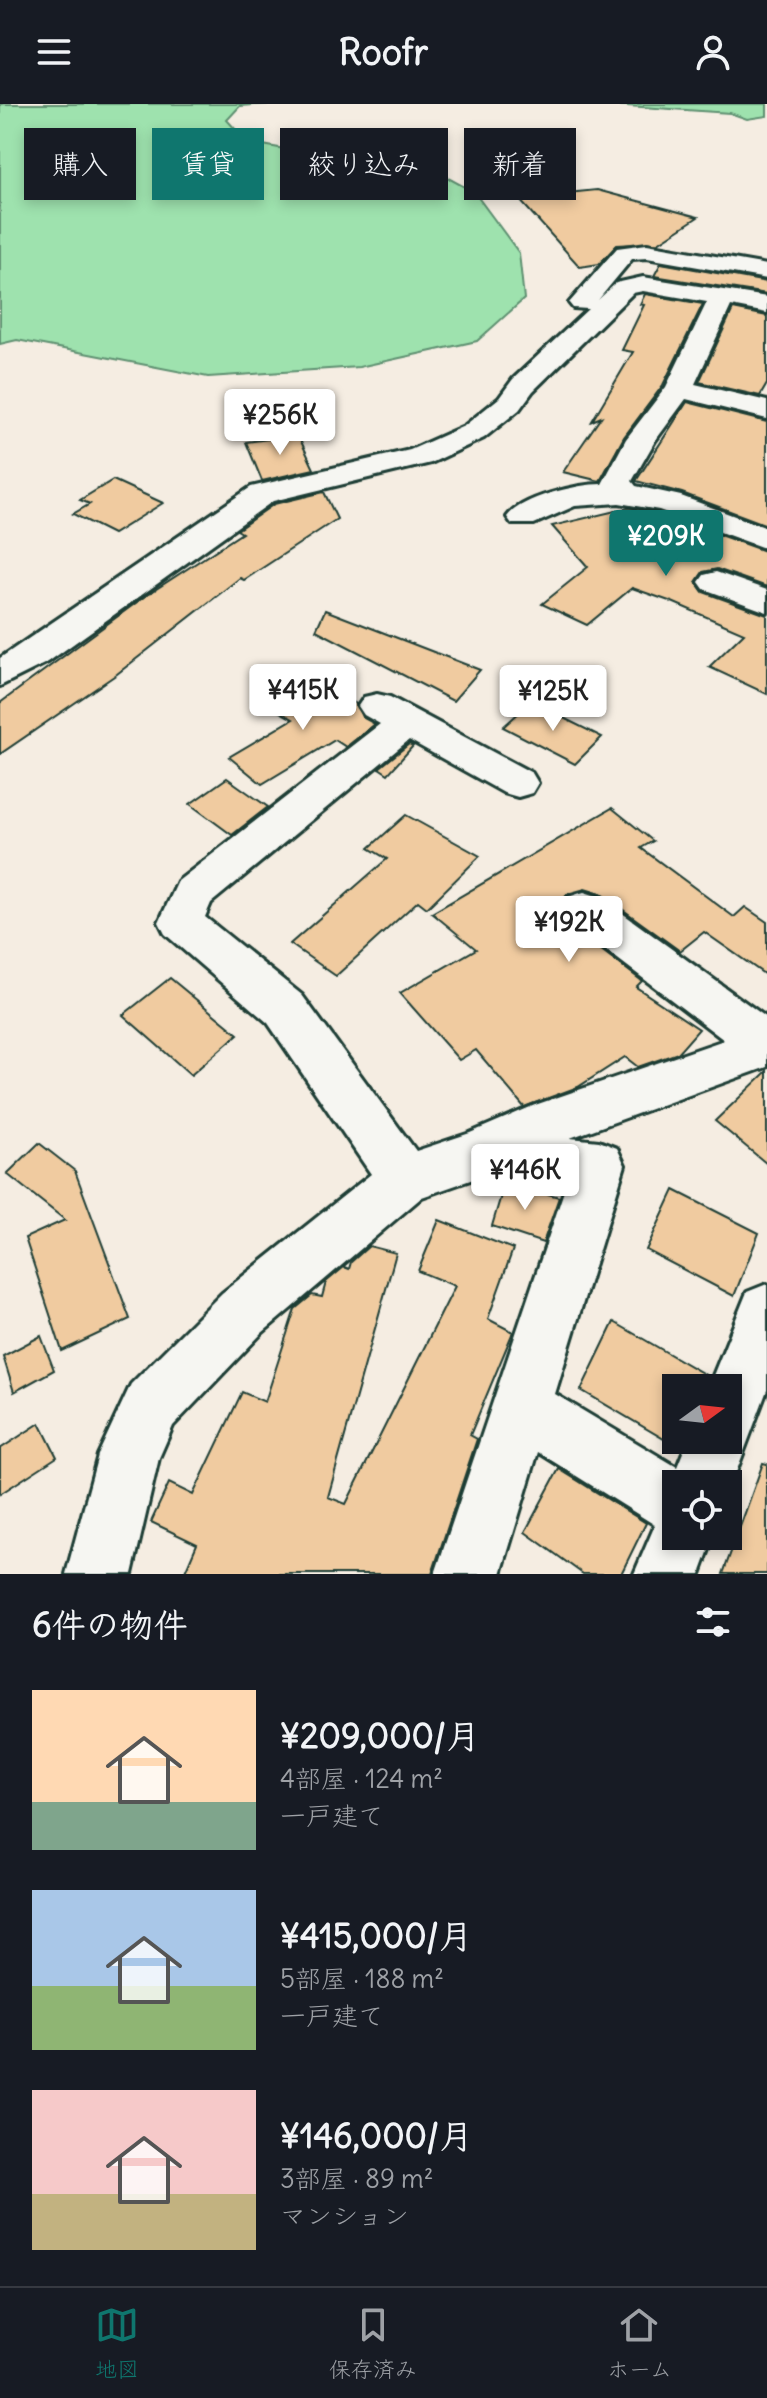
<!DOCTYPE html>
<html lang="ja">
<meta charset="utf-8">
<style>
:root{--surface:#171b24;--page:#20242c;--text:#f1f3f6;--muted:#9ea1a6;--line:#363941;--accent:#0f766e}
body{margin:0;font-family:Delius,"Klee One",sans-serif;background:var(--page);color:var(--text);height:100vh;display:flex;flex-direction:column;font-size:30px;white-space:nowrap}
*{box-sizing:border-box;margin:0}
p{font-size:26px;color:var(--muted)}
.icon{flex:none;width:44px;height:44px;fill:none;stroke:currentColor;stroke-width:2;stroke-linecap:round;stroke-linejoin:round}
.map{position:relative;height:1470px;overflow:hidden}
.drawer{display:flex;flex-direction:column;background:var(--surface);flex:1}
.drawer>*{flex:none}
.top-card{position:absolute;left:24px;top:24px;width:720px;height:72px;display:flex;gap:16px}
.needle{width:52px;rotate:75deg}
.fabs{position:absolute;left:662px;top:1270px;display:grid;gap:16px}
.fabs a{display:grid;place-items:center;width:80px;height:80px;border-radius:0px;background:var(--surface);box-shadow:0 4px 12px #0003;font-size:40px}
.price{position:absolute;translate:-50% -68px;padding:0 18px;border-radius:8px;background:#fff;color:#222;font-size:26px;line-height:52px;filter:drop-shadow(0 2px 4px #0008)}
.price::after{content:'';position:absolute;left:50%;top:48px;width:24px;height:18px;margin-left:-12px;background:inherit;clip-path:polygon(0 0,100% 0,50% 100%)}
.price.active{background:var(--accent);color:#fff}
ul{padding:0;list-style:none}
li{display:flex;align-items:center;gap:24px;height:200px;padding:0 32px}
li span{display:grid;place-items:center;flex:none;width:224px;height:160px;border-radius:0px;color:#555}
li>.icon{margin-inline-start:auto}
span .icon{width:96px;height:96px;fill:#fffc;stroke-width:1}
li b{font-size:34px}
h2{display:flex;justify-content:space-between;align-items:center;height:96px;padding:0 32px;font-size:34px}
.chip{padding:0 28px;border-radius:0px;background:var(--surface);box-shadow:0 4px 12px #0003;font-size:28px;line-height:72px}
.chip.active{background:var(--accent);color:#fff}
header{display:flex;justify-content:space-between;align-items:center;height:104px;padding:0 32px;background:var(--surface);font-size:36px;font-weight:700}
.tab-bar{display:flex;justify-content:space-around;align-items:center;height:112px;border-top:2px solid var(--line);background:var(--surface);font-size:22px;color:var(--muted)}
.tab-bar a{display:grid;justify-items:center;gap:4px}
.tab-bar .active{color:var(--accent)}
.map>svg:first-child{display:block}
.green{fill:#9ee2ae;stroke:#5e9071;stroke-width:2}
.building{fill:#f0cba0;stroke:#1f3d34;stroke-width:2}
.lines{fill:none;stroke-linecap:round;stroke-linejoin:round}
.street-casing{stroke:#1f3d34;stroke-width:6}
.street{fill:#f6f6f2;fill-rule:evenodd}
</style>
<header><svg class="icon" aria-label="menu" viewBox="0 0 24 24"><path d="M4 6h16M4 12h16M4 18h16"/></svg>Roofr<svg class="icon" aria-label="person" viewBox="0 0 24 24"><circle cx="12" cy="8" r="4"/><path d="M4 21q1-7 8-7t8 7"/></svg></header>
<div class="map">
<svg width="767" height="1470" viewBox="0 0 767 1470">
<rect width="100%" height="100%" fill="#f5ede2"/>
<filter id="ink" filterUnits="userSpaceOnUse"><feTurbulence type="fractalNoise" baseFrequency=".0125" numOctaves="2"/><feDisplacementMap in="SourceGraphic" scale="16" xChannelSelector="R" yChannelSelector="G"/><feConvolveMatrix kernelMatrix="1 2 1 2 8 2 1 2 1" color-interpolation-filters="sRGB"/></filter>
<g filter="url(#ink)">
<g class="green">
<polygon points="0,0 270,0 240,2 227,16 247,38 349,57 417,57 474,88 519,149 524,195 477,237 359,263 208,273 17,236 0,240"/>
<polygon points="597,0 767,0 767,12 747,15 730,9"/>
</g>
<g class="building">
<polygon points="597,86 698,113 658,139 617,141 599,160 580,163 518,94"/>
<polygon points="661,159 767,178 767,190 654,172"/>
<polygon points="645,190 703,200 663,281 624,333 600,377 563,368 601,313 592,317 633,248 622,246 644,201 640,200"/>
<polygon points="733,205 767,212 767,280 760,292 699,278"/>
<polygon points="687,298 767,318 767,421 682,389 636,377"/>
<polygon points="298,331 314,365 262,377 246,338"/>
<polygon points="113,376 163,399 113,430 73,410 90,400 80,396"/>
<polygon points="324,388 337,415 244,476 240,474 117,570 0,650 0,599 144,493 242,429 237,426 274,400"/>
<polygon points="628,404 658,409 767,448 767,483 717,465 703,468 696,478 703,488 767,511 767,590 709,563 744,529 672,498 632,484 587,521 542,500 588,463 552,422"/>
<polygon points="325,506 480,566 453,597 316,526"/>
<polygon points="303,580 321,590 328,582 356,600 362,613 375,620 346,643 335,636 262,680 229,653 293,615 271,603"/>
<polygon points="531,598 602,633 575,660 503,623"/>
<polygon points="409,640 413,642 388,670 379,664"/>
<polygon points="227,674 268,703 232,731 190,700"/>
<polygon points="612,704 653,737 641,744 734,813 745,803 767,818 767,872 704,828 680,847 601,790 585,785 567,790 559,804 566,819 642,877 636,883 699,925 678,949 638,963 625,953 578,983 524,1003 476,946 459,956 400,889 476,845 432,809"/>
<polygon points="406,711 480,752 427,804 418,797 336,872 290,840 387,755 369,744"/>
<polygon points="170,874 238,930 191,971 123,911"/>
<polygon points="767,967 767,1060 715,1017"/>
<polygon points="39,1039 75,1067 130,1215 62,1247 25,1134 65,1116 7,1070"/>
<polygon points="505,1078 559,1093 543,1139 492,1122"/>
<polygon points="674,1086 759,1129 734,1192 646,1146"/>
<polygon points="439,1116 513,1145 488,1215 513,1228 470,1331 477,1335 432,1470 184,1470 197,1440 151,1418 169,1379 193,1391 242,1288 265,1298 295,1205 312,1191 322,1193 326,1178 344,1163 349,1165 351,1158 369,1142 396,1149 328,1393 346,1400 455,1182 418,1167"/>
<polygon points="614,1218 709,1273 705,1284 676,1284 676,1336 685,1336 681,1345 581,1286"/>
<polygon points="41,1232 54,1266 14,1288 3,1252"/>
<polygon points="40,1319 57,1353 0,1390 0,1345"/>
<polygon points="763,1359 767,1360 767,1470 723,1470"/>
<polygon points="559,1365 646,1419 621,1470 583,1470 525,1428"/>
</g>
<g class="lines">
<defs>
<g id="street">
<path d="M647,140L767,161V175L647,154L632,155L598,196L616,179L643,173L767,193V209L731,202L695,280L767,297V315L686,295L655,337L632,377L636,382L681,392L767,424V445L659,406L619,399L575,402L534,420H512L507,413C521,393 578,380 602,380L626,335L666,283L707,198L643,187L633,189L533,287L519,306L484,334L431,359L273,397L48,558L0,582V554L251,383L410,346L464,322L499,294L513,275L588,205L573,204L569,199L617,144Z"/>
<polygon points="716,468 767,486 767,508 704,485 699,478 704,471"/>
<polygon points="377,590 390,593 532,669 538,679 532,689 518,693 504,689 409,636 211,799 205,813 302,891 416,1047 470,1029 535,1001 724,936 568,817 562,805 568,793 584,788 600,793 767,914 767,963 570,1034 599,1037 617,1044 625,1061 555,1290 677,1363 688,1336 728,1336 728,1284 708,1284 747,1188 767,1180 767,1286 728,1390 728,1380 676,1380 676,1432 714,1432 700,1470 634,1470 655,1421 538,1348 501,1470 435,1470 566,1081 482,1072 422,1093 262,1229 173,1322 159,1354 132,1470 66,1470 98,1351 131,1280 222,1189 371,1070 268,919 165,830 159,818 178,777 380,620 364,611 358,602 364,593"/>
</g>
</defs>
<use href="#street" class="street-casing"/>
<use href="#street" class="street"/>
</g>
</g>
</svg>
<div class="fabs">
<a><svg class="needle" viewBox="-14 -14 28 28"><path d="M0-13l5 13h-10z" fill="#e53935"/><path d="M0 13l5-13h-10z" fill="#9ea1a6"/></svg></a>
<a><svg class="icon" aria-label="locate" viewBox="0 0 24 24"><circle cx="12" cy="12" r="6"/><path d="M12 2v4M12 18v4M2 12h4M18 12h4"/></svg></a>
</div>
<b class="price" style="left:280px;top:353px">¥256K</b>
<b class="price active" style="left:666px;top:474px">¥209K</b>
<b class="price" style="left:303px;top:628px">¥415K</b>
<b class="price" style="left:553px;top:629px">¥125K</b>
<b class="price" style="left:569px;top:860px">¥192K</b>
<b class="price" style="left:525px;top:1108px">¥146K</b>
<div class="top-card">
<a class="chip">購入</a>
<a class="chip active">賃貸</a>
<a class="chip">絞り込み</a>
<a class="chip">新着</a>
</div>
</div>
<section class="drawer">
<h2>6件の物件<svg class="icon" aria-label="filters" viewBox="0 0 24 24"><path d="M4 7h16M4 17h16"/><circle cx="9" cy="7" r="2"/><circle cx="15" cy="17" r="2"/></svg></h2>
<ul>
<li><span style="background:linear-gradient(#ffd9b3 70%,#7fa58c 0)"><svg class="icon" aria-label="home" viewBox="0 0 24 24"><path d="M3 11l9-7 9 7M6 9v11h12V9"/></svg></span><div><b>¥209,000/月</b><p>4部屋 · 124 m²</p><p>一戸建て</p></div></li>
<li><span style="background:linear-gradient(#a9c7e8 60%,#8fb573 0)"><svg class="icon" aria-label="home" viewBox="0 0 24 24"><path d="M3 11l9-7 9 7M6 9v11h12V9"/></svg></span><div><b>¥415,000/月</b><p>5部屋 · 188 m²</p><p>一戸建て</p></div></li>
<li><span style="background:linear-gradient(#f6c9c9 65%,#c2b280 0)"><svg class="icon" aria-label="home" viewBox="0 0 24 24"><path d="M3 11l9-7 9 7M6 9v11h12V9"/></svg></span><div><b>¥146,000/月</b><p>3部屋 · 89 m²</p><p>マンション</p></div></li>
</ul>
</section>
<nav class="tab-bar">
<a class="active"><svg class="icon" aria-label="map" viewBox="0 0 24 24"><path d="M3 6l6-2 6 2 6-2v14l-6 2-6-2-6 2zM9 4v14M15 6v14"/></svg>地図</a>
<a><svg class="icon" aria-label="saved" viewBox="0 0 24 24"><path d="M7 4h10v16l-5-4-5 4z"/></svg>保存済み</a>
<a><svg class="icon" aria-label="home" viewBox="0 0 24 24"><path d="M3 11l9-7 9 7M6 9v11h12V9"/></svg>ホーム</a>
</nav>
